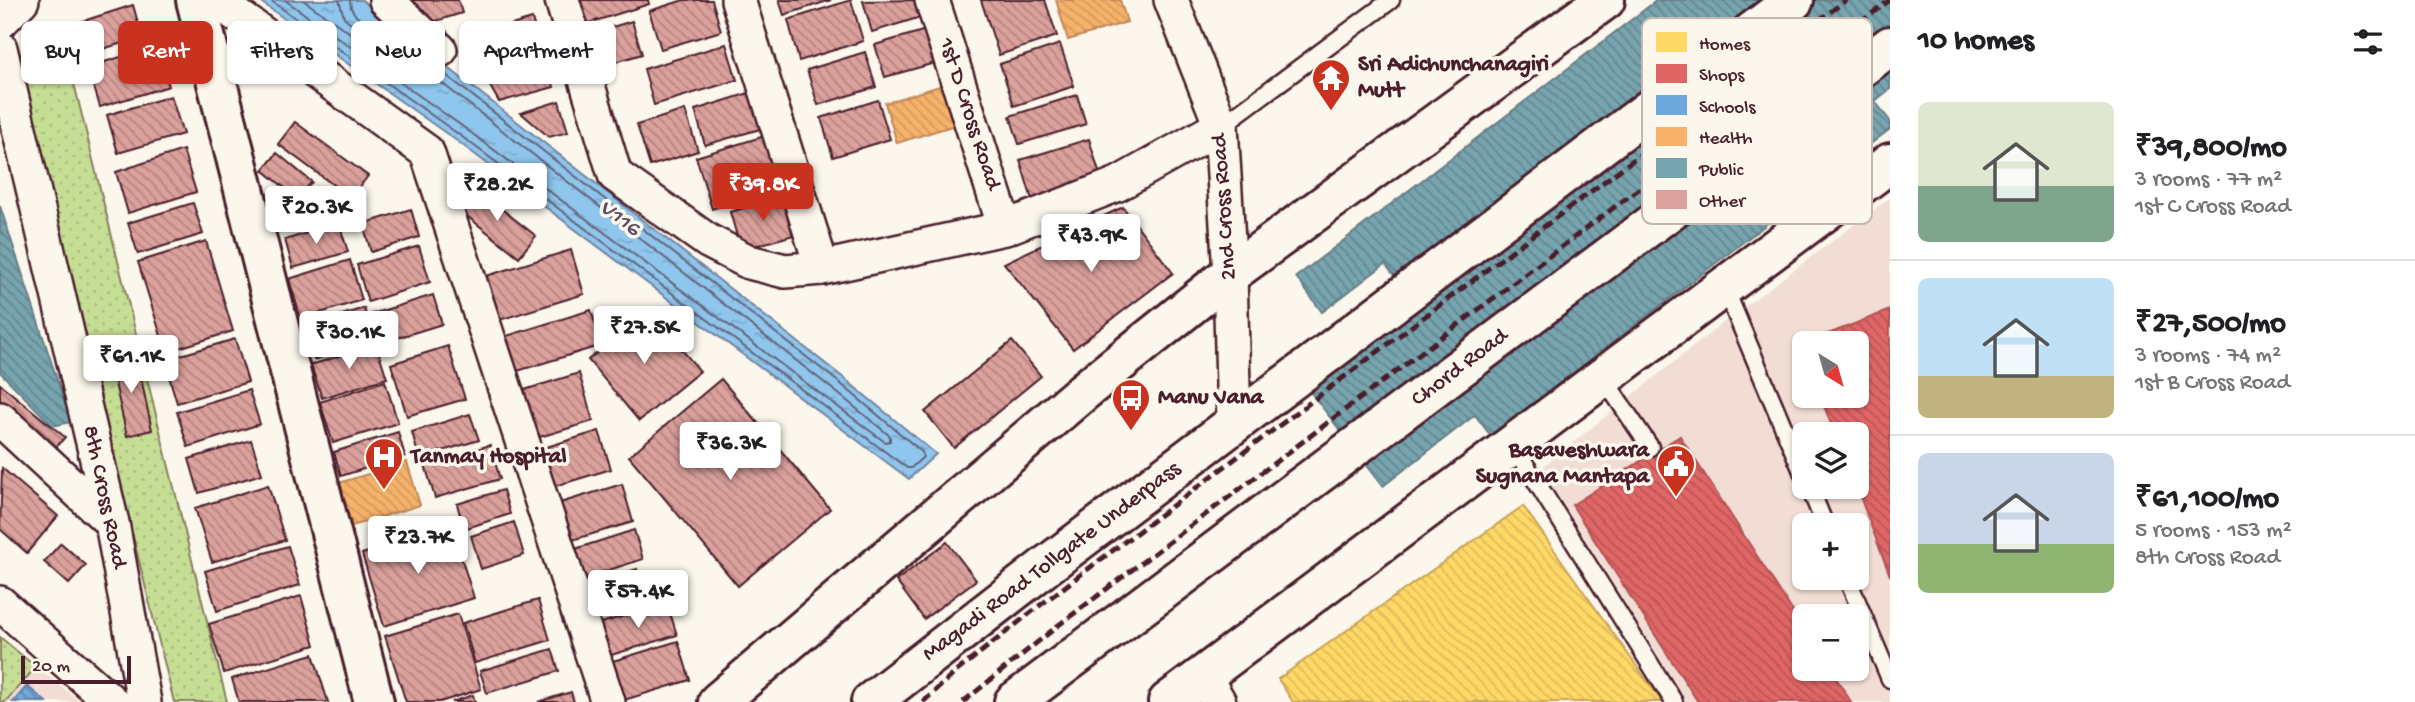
<!DOCTYPE html>
<meta charset="utf-8">
<style>
:root{--surface:#fff;--page:#f6f6f6;--text:#202124;--muted:#757577;--line:#e0e0e0;--accent:#c8321e}
body{margin:0;font-family:"Gochi Hand",sans-serif;background:var(--page);color:var(--text);height:100vh;display:flex;flex-direction:column;font-size:26px;white-space:nowrap}
*{box-sizing:border-box;margin:0}
p{font-size:23px;color:var(--muted)}
.icon{flex:none;width:38px;height:38px;fill:none;stroke:currentColor;stroke-width:2;stroke-linecap:round;stroke-linejoin:round}
.map{position:relative;flex:1;overflow:hidden}
.drawer{display:flex;flex-direction:column;background:var(--surface);width:525px}
.drawer>*{flex:none}
.banner{position:absolute;left:21px;top:21px;width:665px;height:63px;display:flex;gap:14px}
.needle{width:46px;rotate:143deg}
.buttons{position:absolute;left:1792px;top:331px;display:grid;gap:14px}
.buttons a{display:grid;place-items:center;width:77px;height:77px;border-radius:10px;background:var(--surface);box-shadow:0 2px 5px #0004;font-size:35px}
.scale{position:absolute;left:21px;bottom:18px;width:110px;box-sizing:border-box;padding-left:7px;border:4px solid #4a1f2b;border-top:0;font-size:19px;line-height:24px;white-space:nowrap;color:#4a1f2b;-webkit-text-stroke:5px #fbf7ec;paint-order:stroke}
.price{position:absolute;translate:-50% -60px;padding:0 16px;border-radius:7px;background:#fff;color:#222;font-size:23px;line-height:46px;filter:drop-shadow(0 2px 4px #0008)}
.price::after{content:'';position:absolute;left:50%;top:42px;width:21px;height:16px;margin-left:-10px;background:inherit;clip-path:polygon(0 0,100% 0,50% 100%)}
.price.selected{background:var(--accent);color:#fff}
ul{padding:0;list-style:none}
li{display:flex;align-items:center;gap:21px;height:175px;padding:0 28px}
li+li{border-top:2px solid var(--line)}
li span{display:grid;place-items:center;flex:none;width:196px;height:140px;border-radius:10px;color:#555}
li>.icon{margin-inline-start:auto}
span .icon{width:84px;height:84px;fill:#fffc;stroke-width:1}
li b{font-size:30px}
h2{display:flex;justify-content:space-between;align-items:center;height:84px;padding:0 28px;font-size:30px}
.chip{padding:0 24px;border-radius:10px;background:var(--surface);box-shadow:0 2px 5px #0004;font-size:24px;line-height:63px}
.chip.selected{background:var(--accent);color:#fff}
main{display:flex;flex:1;min-height:0}
.map>svg:first-child{display:block}
.built{fill:#f1ddd4;fill-rule:evenodd}
.park{fill:url(#park-dots);stroke:#887e60;stroke-width:2}
.water{fill:url(#water-ripples);stroke:#73839f;stroke-width:2}
.homes{fill:url(#homes-back-hatch);stroke:#c9a154;stroke-width:2}
.shops{fill:url(#shops-back-hatch);stroke:#b35154;stroke-width:2}
.schools{fill:url(#schools-back-hatch);stroke:#647fa7;stroke-width:2}
.health{fill:url(#health-back-hatch);stroke:#c28658;stroke-width:2}
.public{fill:url(#public-back-hatch);stroke:#697d87;stroke-width:2}
.lines{fill:none;stroke-linecap:round;stroke-linejoin:round}
.shore{stroke:#656279;stroke-width:2}
.building{fill:url(#building-back-hatch);stroke:#4a1f2b;stroke-width:2}
.lane-casing{stroke:#4a1f2b;stroke-width:21}
.street-casing{stroke:#4a1f2b;stroke-width:38}
.secondary-casing{stroke:#4a1f2b;stroke-width:44}
.primary-casing{stroke:#4a1f2b;stroke-width:44}
.lane{stroke:#fbf7ec;stroke-width:16}
.street{stroke:#fbf7ec;stroke-width:33}
.secondary{stroke:#fbf7ec;stroke-width:38}
.primary{stroke:#fbf7ec;stroke-width:38}
.rail{stroke:#4a1f2b;stroke-width:5;stroke-dasharray:10 5;stroke-linecap:butt}
.labels{text-anchor:middle;dominant-baseline:central;stroke-width:7;stroke-linejoin:round;paint-order:stroke}
.poi-label{font-size:23px;font-weight:bold;fill:#4a1f2b;stroke:#fbf7ec;text-anchor:start}
.street-label{font-size:23px;fill:#4a1f2b;stroke:#fbf7ec}
.water-label{font-size:24px;font-style:italic;fill:#5e5165;stroke:#fbf7ec}
.key{fill:#fbf7ec;stroke:#c6b6b2;stroke-width:2}
.key-label{font-size:19px;fill:#4a1f2b}
</style>
<main>
<div class="map">
<svg width="1890" height="702" viewBox="0 0 1890 702">
<defs>
<pattern id="park-dots" width="8" height="8" patternUnits="userSpaceOnUse" patternTransform="scale(1.75)"><rect width="8" height="8" fill="#c6de94"/><path d="M2 2h.1M6 6h.1" fill="none" stroke="#acbe80" stroke-width="1.8" stroke-linecap="round"/></pattern>
<pattern id="water-ripples" width="26" height="14" patternUnits="userSpaceOnUse" patternTransform="scale(1.75)"><rect width="26" height="14" fill="#8ec6ed"/><path d="M2 4q2-2 4 0t4 0M15 11q2-2 4 0t4 0" fill="none" stroke="#7caacb"/></pattern>
<pattern id="homes-back-hatch" width="6" height="6" patternUnits="userSpaceOnUse" patternTransform="scale(1.75)"><rect width="6" height="6" fill="#ffd966"/><path d="M-1 5l2 2M0 0l6 6M5-1l2 2" fill="none" stroke="#dcba59"/></pattern>
<pattern id="shops-back-hatch" width="6" height="6" patternUnits="userSpaceOnUse" patternTransform="scale(1.75)"><rect width="6" height="6" fill="#e06666"/><path d="M-1 5l2 2M0 0l6 6M5-1l2 2" fill="none" stroke="#b85354"/></pattern>
<pattern id="schools-back-hatch" width="6" height="6" patternUnits="userSpaceOnUse" patternTransform="scale(1.75)"><rect width="6" height="6" fill="#6fa8dc"/><path d="M-1 5l2 2M0 0l6 6M5-1l2 2" fill="none" stroke="#5d88b3"/></pattern>
<pattern id="health-back-hatch" width="6" height="6" patternUnits="userSpaceOnUse" patternTransform="scale(1.75)"><rect width="6" height="6" fill="#f6b26b"/><path d="M-1 5l2 2M0 0l6 6M5-1l2 2" fill="none" stroke="#d4995d"/></pattern>
<pattern id="public-back-hatch" width="6" height="6" patternUnits="userSpaceOnUse" patternTransform="scale(1.75)"><rect width="6" height="6" fill="#76a5af"/><path d="M-1 5l2 2M0 0l6 6M5-1l2 2" fill="none" stroke="#63868f"/></pattern>
<pattern id="building-back-hatch" width="6" height="6" patternUnits="userSpaceOnUse" patternTransform="scale(1.75)"><rect width="6" height="6" fill="#dba19d"/><path d="M-1 5l2 2M0 0l6 6M5-1l2 2" fill="none" stroke="#b48380"/></pattern>
</defs>
<rect width="100%" height="100%" fill="#fbf7ec"/>
<filter id="ink" filterUnits="userSpaceOnUse"><feTurbulence type="fractalNoise" baseFrequency=".0143" numOctaves="2"/><feDisplacementMap in="SourceGraphic" scale="14" xChannelSelector="R" yChannelSelector="G"/><feConvolveMatrix kernelMatrix="1 2 1 2 8 2 1 2 1" color-interpolation-filters="sRGB"/></filter>
<g filter="url(#ink)">
<g class="built">
<path d="M1890,198V702H1687L1541,468L1723,323ZM1804,343H1857V396H1804ZM1804,434H1857V486H1804ZM1804,525H1857V578H1804ZM1804,616H1857V668H1804Z"/>
<polygon points="36,667 81,702 5,702"/>
</g>
<g class="park">
<polygon points="64,43 227,702 174,702 14,56"/>
<polygon points="0,637 36,667 5,702 0,702"/>
</g>
<polygon class="water" points="258,0 362,0 845,379 936,454 909,479 457,141"/>
<polygon class="homes" points="1523,506 1662,702 1293,702 1278,679"/>
<g class="shops">
<polygon points="1890,310 1890,576 1856,486 1857,434 1835,434 1820,396 1857,396 1857,343 1805,343"/>
<polygon points="1680,436 1804,629 1804,668 1830,668 1851,702 1698,702 1572,505"/>
</g>
<polygon class="schools" points="27,686 46,702 13,702"/>
<g class="health">
<polygon points="1056,0 1120,0 1127,22 1068,40"/>
<polygon points="946,84 958,124 897,143 885,103"/>
<polygon points="407,462 420,505 352,526 339,483"/>
</g>
<g class="public">
<polygon points="1657,0 1890,0 1890,89 1875,101 1890,121 1890,129 1491,436 1475,415 1383,486 1305,385 1414,301 1385,264 1322,312 1296,277"/>
<polygon points="0,206 71,422 53,426 0,372"/>
</g>
<g class="lines">
<g class="shore">
<polyline points="270,0 461,136 907,468 911,468 923,457 922,452 841,384 437,68"/>
<polyline points="285,0 466,129 885,442 890,441 890,436 835,391 356,16 351,8 350,0"/>
<polyline points="303,0 356,37 360,37 361,32 344,17 339,0"/>
</g>
</g>
<g class="building">
<polygon points="387,0 458,0 462,13 397,33"/>
<polygon points="579,0 648,0 649,4 586,24"/>
<polygon points="684,0 712,0 721,31 661,49 649,11"/>
<polygon points="779,0 831,0 784,15"/>
<polygon points="851,0 863,41 799,61 788,20"/>
<polygon points="916,0 921,17 872,32 863,1"/>
<polygon points="981,0 1045,0 1057,36 999,55"/>
<polygon points="133,5 142,37 83,55 74,24"/>
<polygon points="532,19 537,35 475,54 470,37"/>
<polygon points="632,21 642,54 596,68 586,35"/>
<polygon points="926,30 935,63 885,77 875,45"/>
<polygon points="726,44 737,80 654,105 644,69"/>
<polygon points="1060,44 1074,86 1014,106 1000,64"/>
<polygon points="157,46 169,86 100,107 88,67"/>
<polygon points="543,51 554,87 499,102 481,70"/>
<polygon points="865,52 876,87 818,105 807,70"/>
<polygon points="749,93 760,129 705,145 695,110"/>
<polygon points="1077,95 1086,124 1019,144 1010,116"/>
<polygon points="171,96 183,134 118,153 107,115"/>
<polygon points="878,100 890,139 833,157 821,118"/>
<polygon points="559,101 568,132 549,137 521,113"/>
<polygon points="685,110 698,151 650,166 637,125"/>
<polygon points="295,122 368,176 351,198 278,144"/>
<polygon points="768,135 784,186 712,209 696,157"/>
<polygon points="1089,139 1102,182 1033,203 1020,160"/>
<polygon points="183,150 196,192 128,213 116,172"/>
<polygon points="277,153 312,182 297,198 263,170"/>
<polygon points="475,188 536,236 519,257 458,209"/>
<polygon points="786,196 797,234 741,250 730,212"/>
<polygon points="327,198 332,215 280,231 275,214"/>
<polygon points="193,203 203,234 138,254 128,223"/>
<polygon points="1123,207 1173,273 1073,349 1004,263"/>
<polygon points="411,209 419,237 371,252 363,224"/>
<polygon points="339,223 348,252 293,268 285,240"/>
<polygon points="206,241 233,331 166,352 138,262"/>
<polygon points="419,246 430,282 368,302 357,265"/>
<polygon points="571,250 584,294 496,321 483,277"/>
<polygon points="350,260 362,300 301,319 289,279"/>
<polygon points="433,295 442,324 381,343 372,314"/>
<polygon points="364,308 374,341 314,360 304,327"/>
<polygon points="591,310 602,345 511,373 500,338"/>
<polygon points="648,310 700,371 639,421 588,360"/>
<polygon points="235,339 248,382 177,403 164,360"/>
<polygon points="1012,341 1041,376 954,448 925,412"/>
<polygon points="376,344 387,378 322,398 311,365"/>
<polygon points="448,346 465,399 407,416 391,364"/>
<polygon points="136,355 152,430 127,436 110,361"/>
<polygon points="579,373 593,421 533,439 518,392"/>
<polygon points="721,379 830,509 738,586 629,456"/>
<polygon points="385,381 398,423 333,443 320,402"/>
<polygon points="0,384 65,437 51,453 0,411"/>
<polygon points="249,390 260,424 188,447 177,412"/>
<polygon points="470,414 479,440 419,458 412,432"/>
<polygon points="599,431 611,469 552,487 540,449"/>
<polygon points="398,432 405,456 341,476 334,452"/>
<polygon points="251,440 262,474 199,493 189,459"/>
<polygon points="490,445 500,479 435,498 425,465"/>
<polygon points="2,468 58,516 27,553 0,529"/>
<polygon points="622,484 633,522 572,540 560,503"/>
<polygon points="268,485 285,540 212,562 195,508"/>
<polygon points="503,490 510,514 464,529 457,504"/>
<polygon points="514,522 524,555 481,569 471,536"/>
<polygon points="451,526 474,598 384,626 362,554"/>
<polygon points="634,530 643,559 581,579 572,550"/>
<polygon points="947,542 976,580 924,619 896,581"/>
<polygon points="61,543 86,565 69,584 44,562"/>
<polygon points="288,546 300,585 217,611 205,571"/>
<polygon points="637,569 646,599 596,614 587,585"/>
<polygon points="301,596 315,645 224,673 209,624"/>
<polygon points="538,600 550,640 475,663 463,623"/>
<polygon points="667,603 677,635 608,656 598,624"/>
<polygon points="458,614 481,689 440,702 406,702 385,636"/>
<polygon points="678,641 690,680 624,700 613,661"/>
<polygon points="552,649 559,671 487,693 480,671"/>
<polygon points="313,654 328,702 239,702 232,679"/>
<polygon points="571,692 574,702 538,702"/>
<polygon points="473,695 475,702 452,702"/>
</g>
<g class="lines">
<defs>
<g id="lane">
<polyline points="1221,126 1391,0"/>
<polyline points="1724,286 1804,476"/>
<polyline points="1602,376 1650,447"/>
<polyline points="1512,443 1674,702"/>
<polyline points="1809,486 1825,525"/>
<polyline points="1847,578 1890,679"/>
</g>
<g id="street">
<polyline points="216,0 427,152 608,702"/>
<polyline points="386,0 440,50"/>
<polyline points="562,0 615,175 708,241 749,262 785,271 822,268 1005,228 1118,184 1221,126"/>
<polyline points="738,0 822,268"/>
<polyline points="932,0 1005,228"/>
<polyline points="1171,0 1221,126 1230,274 1234,424"/>
<polyline points="0,22 22,0"/>
<polyline points="0,48 112,523 144,702"/>
<polyline points="0,419 112,523"/>
<polyline points="0,603 112,702"/>
<polyline points="1204,676 1219,702"/>
</g>
<polyline id="secondary" points="196,0 374,702"/>
<g id="primary">
<polyline points="718,702 1084,391 1230,274 1605,0"/>
<polyline points="871,702 1046,566 1794,0"/>
<polyline points="1014,702 1890,46"/>
<polyline points="1168,702 1890,163"/>
</g>
</defs>
<use href="#lane" class="lane-casing"/>
<use href="#street" class="street-casing"/>
<use href="#secondary" class="secondary-casing"/>
<use href="#primary" class="primary-casing"/>
<use href="#lane" class="lane"/>
<use href="#street" class="street"/>
<use href="#secondary" class="secondary"/>
<use href="#primary" class="primary"/>
<g class="rail">
<polyline points="923,702 957,671 1043,603 1846,0"/>
<polyline points="963,702 1060,624 1890,0"/>
</g>
</g>
</g>
<defs>
<symbol id="temple-pin" viewBox="-11 -11 22 30"><path d="M0 17L-7.5 6A9.5 9.5 0 1 1 7.5 6Z" fill="#c8321e" stroke="#fbf7ec"/><path d="M0-6L5-2H3V0L6.5 2.5H4V6H1.5V3h-3V6H-4V2.5H-6.5L-3 0V-2H-5Z" fill="#fff"/></symbol>
<symbol id="bus-pin" viewBox="-11 -11 22 30"><path d="M0 17L-7.5 6A9.5 9.5 0 1 1 7.5 6Z" fill="#c8321e" stroke="#fbf7ec"/><path d="M-5-6H5V4H4V6H2V4H-2V6H-4V4H-5ZM-3.5-4V0h7V-4ZM-3.5 1.2v1.5H-2V1.2ZM2 1.2v1.5H3.5V1.2Z" fill="#fff"/></symbol>
<symbol id="hospital-pin" viewBox="-11 -11 22 30"><path d="M0 17L-7.5 6A9.5 9.5 0 1 1 7.5 6Z" fill="#c8321e" stroke="#fbf7ec"/><path d="M-5-5h3v3.5h4V-5h3V5h-3V1.5h-4V5h-3Z" fill="#fff"/></symbol>
<symbol id="civic-pin" viewBox="-11 -11 22 30"><path d="M0 17L-7.5 6A9.5 9.5 0 1 1 7.5 6Z" fill="#c8321e" stroke="#fbf7ec"/><path d="M-.6-6.5H3V-4.5H.6V-3L4-1V1h2V6H-6V1h2V-1L-.6-3ZM-1.2 2.5V6h2.4V2.5Z" fill="#fff"/></symbol>
</defs>
<g fill-rule="evenodd">
<use href="#temple-pin" x="1309" y="56" width="44" height="60"/>
<use href="#bus-pin" x="1109" y="376" width="44" height="60"/>
<use href="#hospital-pin" x="362" y="435" width="44" height="60"/>
<use href="#civic-pin" x="1654" y="442" width="44" height="60"/>
</g>
<g class="labels">
<g class="poi-label">
<text x="1358" y="65">Sri Adichunchanagiri<tspan x="1358" dy="26">Mutt</tspan></text>
<text x="1158" y="398">Manu Vana</text>
<text x="1649" y="451" text-anchor="end">Basaveshwara<tspan x="1649" dy="26">Sugnana Mantapa</tspan></text>
<text x="411" y="457">Tanmay Hospital</text>
</g>
<g class="street-label">
<text transform="translate(969 114) rotate(72)">1st D Cross Road</text>
<text transform="translate(1225 207) rotate(-94)">2nd Cross Road</text>
<text transform="translate(1460 368) rotate(-37)">Chord Road</text>
<text transform="translate(104 497) rotate(78)">8th Cross Road</text>
<text transform="translate(1052 562) rotate(-37)">Magadi Road Tollgate Underpass</text>
</g>
<g class="water-label">
<text transform="translate(619 219) rotate(37)">V116</text>
</g>
</g>
<rect x="1642" y="18" width="230" height="206" rx="10" class="key"/>
<rect x="1656" y="32" width="31" height="20" fill="#ffd966"/>
<rect x="1656" y="64" width="31" height="19" fill="#e06666"/>
<rect x="1656" y="95" width="31" height="20" fill="#6fa8dc"/>
<rect x="1656" y="127" width="31" height="19" fill="#f6b26b"/>
<rect x="1656" y="158" width="31" height="20" fill="#76a5af"/>
<rect x="1656" y="190" width="31" height="19" fill="#dba19d"/>
<g class="key-label">
<text x="1699" y="49">Homes</text>
<text x="1699" y="80">Shops</text>
<text x="1699" y="112">Schools</text>
<text x="1699" y="143">Health</text>
<text x="1699" y="175">Public</text>
<text x="1699" y="206">Other</text>
</g>
</svg>
<div class="buttons">
<a><svg class="needle" viewBox="-14 -14 28 28"><path d="M0-13l5 13h-10z" fill="#e53935"/><path d="M0 13l5-13h-10z" fill="#757577"/></svg></a>
<a><svg class="icon" aria-label="layers" viewBox="0 0 24 24"><path d="M12 4l9 5-9 5-9-5zM3 14l9 5 9-5"/></svg></a>
<a>+</a>
<a>−</a>
</div>
<div class="scale">20 m</div>
<b class="price" style="left:497px;top:223px">₹28.2K</b>
<b class="price selected" style="left:763px;top:223px">₹39.8K</b>
<b class="price" style="left:316px;top:246px">₹20.3K</b>
<b class="price" style="left:1091px;top:274px">₹43.9K</b>
<b class="price" style="left:644px;top:366px">₹27.5K</b>
<b class="price" style="left:349px;top:371px">₹30.1K</b>
<b class="price" style="left:131px;top:395px">₹61.1K</b>
<b class="price" style="left:730px;top:482px">₹36.3K</b>
<b class="price" style="left:418px;top:576px">₹23.7K</b>
<b class="price" style="left:638px;top:630px">₹57.4K</b>
<div class="banner">
<a class="chip">Buy</a>
<a class="chip selected">Rent</a>
<a class="chip">Filters</a>
<a class="chip">New</a>
<a class="chip">Apartment</a>
</div>
</div>
<section class="drawer">
<h2>10 homes<svg class="icon" aria-label="filters" viewBox="0 0 24 24"><path d="M4 7h16M4 17h16"/><circle cx="9" cy="7" r="2"/><circle cx="15" cy="17" r="2"/></svg></h2>
<ul>
<li><span style="background:linear-gradient(#dfe7d0 60%,#7fa58c 0)"><svg class="icon" aria-label="home" viewBox="0 0 24 24"><path d="M3 11l9-7 9 7M6 9v11h12V9"/></svg></span><div><b>₹39,800/mo</b><p>3 rooms · 77 m²</p><p>1st C Cross Road</p></div></li>
<li><span style="background:linear-gradient(#bfe0f5 70%,#c2b280 0)"><svg class="icon" aria-label="home" viewBox="0 0 24 24"><path d="M3 11l9-7 9 7M6 9v11h12V9"/></svg></span><div><b>₹27,500/mo</b><p>3 rooms · 74 m²</p><p>1st B Cross Road</p></div></li>
<li><span style="background:linear-gradient(#c9d6e8 65%,#8fb573 0)"><svg class="icon" aria-label="home" viewBox="0 0 24 24"><path d="M3 11l9-7 9 7M6 9v11h12V9"/></svg></span><div><b>₹61,100/mo</b><p>5 rooms · 153 m²</p><p>8th Cross Road</p></div></li>
</ul>
</section>
</main>
